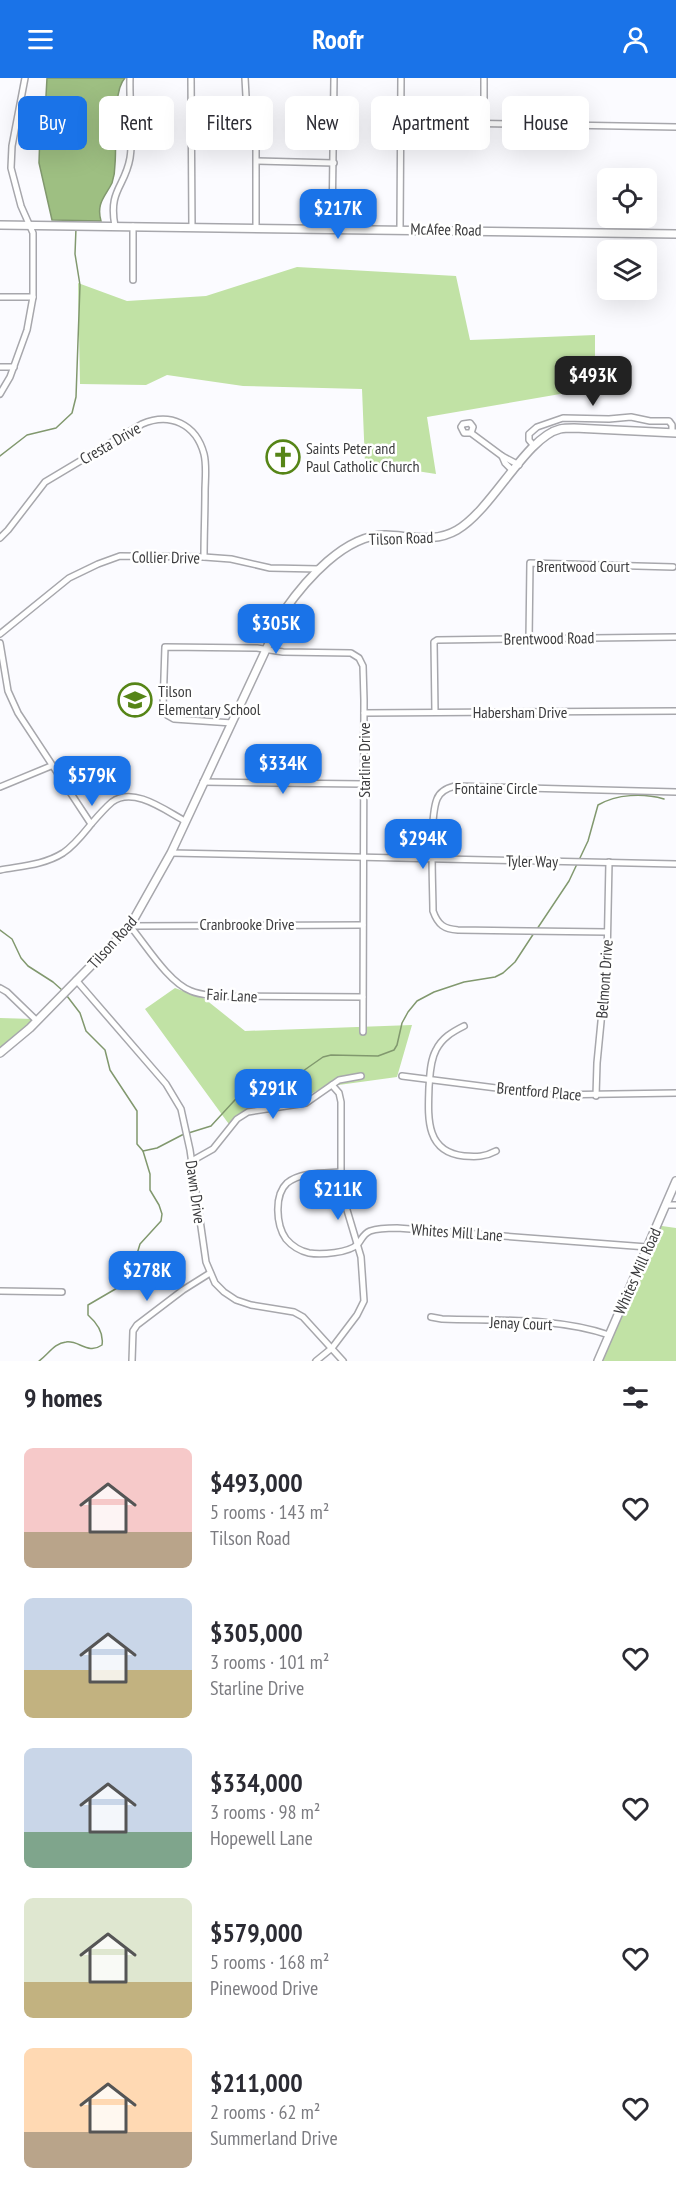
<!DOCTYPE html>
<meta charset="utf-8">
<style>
:root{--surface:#fff;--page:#f7f7f7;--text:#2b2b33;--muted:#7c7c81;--accent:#1a73e8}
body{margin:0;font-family:"PT Sans Narrow",sans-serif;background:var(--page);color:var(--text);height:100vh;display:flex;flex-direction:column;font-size:22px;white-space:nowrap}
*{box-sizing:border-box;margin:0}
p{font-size:20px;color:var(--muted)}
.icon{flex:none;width:33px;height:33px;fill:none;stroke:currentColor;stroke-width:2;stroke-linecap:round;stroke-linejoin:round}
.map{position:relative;height:1283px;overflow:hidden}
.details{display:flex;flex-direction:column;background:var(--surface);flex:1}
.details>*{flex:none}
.banner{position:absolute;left:18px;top:18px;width:640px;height:54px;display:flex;gap:12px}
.fabs{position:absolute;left:597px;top:90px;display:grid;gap:12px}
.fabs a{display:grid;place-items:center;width:60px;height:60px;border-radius:9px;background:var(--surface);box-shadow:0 6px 24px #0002;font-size:30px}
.price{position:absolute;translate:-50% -51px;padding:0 14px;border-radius:12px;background:var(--accent);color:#fff;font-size:20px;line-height:39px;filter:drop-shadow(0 2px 3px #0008)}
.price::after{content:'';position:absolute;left:50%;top:36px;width:18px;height:14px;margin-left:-9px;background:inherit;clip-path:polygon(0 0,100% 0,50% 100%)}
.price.selected{background:#222;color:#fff}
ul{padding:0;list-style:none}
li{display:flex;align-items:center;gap:18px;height:150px;padding:0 24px}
li span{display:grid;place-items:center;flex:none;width:168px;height:120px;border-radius:9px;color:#555}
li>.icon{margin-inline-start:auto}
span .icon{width:72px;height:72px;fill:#fffc;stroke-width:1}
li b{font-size:26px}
h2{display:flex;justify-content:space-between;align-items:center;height:72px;padding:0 24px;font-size:26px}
.pill{padding:0 21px;border-radius:9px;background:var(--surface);box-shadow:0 6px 24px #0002;font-size:21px;line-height:54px}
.pill.selected{background:var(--accent);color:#fff}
header{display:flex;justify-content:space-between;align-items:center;height:78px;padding:0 24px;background:var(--accent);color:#fff;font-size:27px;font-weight:700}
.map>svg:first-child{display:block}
.green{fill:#c1e2a5}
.water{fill:#9ebf82;stroke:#81986e;stroke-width:1.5}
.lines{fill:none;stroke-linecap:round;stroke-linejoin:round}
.stream{stroke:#81986e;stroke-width:1.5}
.minor-casing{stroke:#a7a7ac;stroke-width:8}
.tertiary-casing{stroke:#a7a7ac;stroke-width:10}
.minor{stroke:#fff;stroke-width:5}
.tertiary{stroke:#fff;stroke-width:7}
.labels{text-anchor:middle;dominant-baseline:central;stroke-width:5;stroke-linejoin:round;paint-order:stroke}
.street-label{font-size:16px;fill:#3c3c3e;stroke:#fff}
.poi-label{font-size:16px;fill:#3c3c3e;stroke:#fff;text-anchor:start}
</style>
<header><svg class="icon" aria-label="menu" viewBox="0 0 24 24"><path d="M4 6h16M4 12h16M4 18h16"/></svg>Roofr<svg class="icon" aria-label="person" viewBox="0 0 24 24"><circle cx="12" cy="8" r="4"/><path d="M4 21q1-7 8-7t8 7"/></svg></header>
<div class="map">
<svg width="676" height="1283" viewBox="0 0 676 1283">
<rect width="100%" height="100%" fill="#fbfbff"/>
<g class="green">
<polygon points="297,189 456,198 470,262 595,257 595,310 427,339 436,396 365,385 362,311 243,308 167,297 146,307 80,306 78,205 127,223 206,218"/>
<polygon points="175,910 205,921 245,953 412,947 397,999 324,1009 288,1028 253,1032 231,1049 145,931"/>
<polygon points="0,940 34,941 0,974"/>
<polygon points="655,1147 676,1150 676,1283 597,1283"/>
</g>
<path class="water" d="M47,0H125C112,13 117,66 115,86C115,92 114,99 112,105C105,119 96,125 101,143L52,142L39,85L40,54L45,36Z"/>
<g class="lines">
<g class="stream">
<polyline points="0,378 27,357 56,350 72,335 76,319 80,207 75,176 76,150"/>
<path d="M579,782L588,763L598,727C617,716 643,715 664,721"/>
<polyline points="537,851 569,803 577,786"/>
<polyline points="0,852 12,861 21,880 28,888 53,904 62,912"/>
<polyline points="143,1073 157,1070 182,1057 211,1048 245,1011 266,1006 279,994 303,993 323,979 331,977 378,978 394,972 397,967 402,945 408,934 417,923 434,914 464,904 495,899 503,895 515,884 534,855"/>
<path d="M39,1283C48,1277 54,1265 66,1264C79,1262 88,1277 102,1267C104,1255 97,1245 88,1237V1227L124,1206L130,1199L140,1166L161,1143L162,1136L159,1127L150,1112V1096L143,1073L137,1066V1033L110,992L105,972L86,953L80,935L67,918"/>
</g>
<defs>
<g id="minor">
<polyline points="191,0 192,150"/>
<polyline points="245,0 246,18 256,67 256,150"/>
<polyline points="401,44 676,49"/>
<polyline points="484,46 484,0"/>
<polyline points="257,83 334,85"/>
<path d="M115,148C108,112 125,109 130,80C134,54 129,27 130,0"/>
<polyline points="332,150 334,0"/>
<polyline points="400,150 401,0"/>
<polyline points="133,202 133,148"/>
<polyline points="0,219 33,219"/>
<polyline points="0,289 14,289"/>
<polyline points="0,316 10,299 27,252 33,219 33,155 21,128 11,90 12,68 25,0"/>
<polyline points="471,355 473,349 470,345 463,346 461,349 464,355 471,355 502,378 519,387"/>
<polyline points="534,368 529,362 529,356 537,349 563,340 609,341 631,339 650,343 669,343 672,347 672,355"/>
<polyline points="502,378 505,385 513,393"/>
<path d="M0,460L8,452L45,404L142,346C170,334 196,346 204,376C207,388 205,402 205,414C205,435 204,457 204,479"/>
<polyline points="0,556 69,500 98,486 120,478 204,479 231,481 270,490 319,491"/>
<polyline points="529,561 530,485 673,489"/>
<polyline points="0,565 8,613 18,635 91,746"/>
<polyline points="435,634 434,564 437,562 676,559"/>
<polyline points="364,635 676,633"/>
<polyline points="232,645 174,641 167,637 163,629 165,569 257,570 283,574 351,575 359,580 363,588 364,622 363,954"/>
<polyline points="203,704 363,706"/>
<polyline points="0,709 51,688"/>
<polyline points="171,775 676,786"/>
<path d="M0,792C21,788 44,787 63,775C75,767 83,756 92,745C98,738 105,730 112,724C134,708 166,733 185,743"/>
<path d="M130,848C146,867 168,904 191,913C198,916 207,917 214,918L363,919"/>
<polyline points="130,848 363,847"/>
<path d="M607,854L458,852C444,851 438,847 433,833C433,809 429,741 437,721C440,713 447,710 455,708L676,714"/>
<polyline points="76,902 166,1006 181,1031 190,1072 206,1184 215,1205 224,1214 236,1222 251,1227 294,1234 303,1239 343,1283"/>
<polyline points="0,910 7,914 37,943"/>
<path d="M464,948C452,954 442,960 436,972C430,983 430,997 429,1009C428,1039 425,1074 464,1078C476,1079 485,1079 496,1073"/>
<polyline points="402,998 551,1017 676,1015"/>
<polyline points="596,1018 597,985 607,882 609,784"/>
<polyline points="190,1084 213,1071 237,1041 248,1034 306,1025 339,1002 361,998"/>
<path d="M340,1094C324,1095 300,1094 287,1105C274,1117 276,1147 286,1161C292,1168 300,1173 309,1175C321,1177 349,1175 358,1166C362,1161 363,1156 370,1153C379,1150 388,1150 397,1150L647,1169"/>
<polyline points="666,1127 676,1127"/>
<polyline points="0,1213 62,1214"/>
<path d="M431,1239L442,1241C497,1243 556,1239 609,1257"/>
<polyline points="132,1283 133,1253 137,1247 183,1212 210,1195"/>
<polyline points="316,1283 332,1270 357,1237 364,1223 361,1179 341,1112 341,1024 339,1015 332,1007"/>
</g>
<g id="tertiary">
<polyline points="0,147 676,156"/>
<path d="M0,975L30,950L130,848L171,775L284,533C305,503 345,456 386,457C411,458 435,465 457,452C492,432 526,359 560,351C564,350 569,350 574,350L676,355"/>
<polyline points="598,1283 676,1103"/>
</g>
</defs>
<use href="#minor" class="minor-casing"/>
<use href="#tertiary" class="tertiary-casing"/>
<use href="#minor" class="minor"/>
<use href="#tertiary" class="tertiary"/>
</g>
<defs>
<symbol id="church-ring" viewBox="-11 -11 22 22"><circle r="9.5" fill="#fff" stroke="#568517" stroke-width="1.5"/><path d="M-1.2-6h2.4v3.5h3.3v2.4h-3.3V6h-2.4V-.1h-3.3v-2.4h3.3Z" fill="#568517"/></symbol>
<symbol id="school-ring" viewBox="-11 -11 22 22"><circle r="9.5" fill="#fff" stroke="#568517" stroke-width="1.5"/><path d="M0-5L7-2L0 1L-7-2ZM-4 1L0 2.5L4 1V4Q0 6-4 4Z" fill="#568517"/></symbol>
</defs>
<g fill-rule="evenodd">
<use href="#church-ring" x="264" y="360" width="38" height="38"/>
<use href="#school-ring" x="116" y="603" width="38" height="38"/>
</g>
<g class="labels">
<g class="street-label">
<text transform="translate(446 151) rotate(1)">McAfee Road</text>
<text transform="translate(110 365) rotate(-30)">Cresta Drive</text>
<text transform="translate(401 460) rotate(-2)">Tilson Road</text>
<text transform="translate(166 479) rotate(1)">Collier Drive</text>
<text x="583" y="488">Brentwood Court</text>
<text transform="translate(549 560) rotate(-1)">Brentwood Road</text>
<text x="520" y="634">Habersham Drive</text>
<text transform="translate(364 682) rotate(-90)">Starline Drive</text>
<text x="496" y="710">Fontaine Circle</text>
<text transform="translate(532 783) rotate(1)">Tyler Way</text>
<text x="247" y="846">Cranbrooke Drive</text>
<text transform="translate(112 864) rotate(-48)">Tilson Road</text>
<text transform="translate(604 901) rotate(-86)">Belmont Drive</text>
<text transform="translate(232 917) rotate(3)">Fair Lane</text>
<text transform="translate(539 1013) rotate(5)">Brentford Place</text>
<text transform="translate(196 1114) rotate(82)">Dawn Drive</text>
<text transform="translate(457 1154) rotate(4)">Whites Mill Lane</text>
<text transform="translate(637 1193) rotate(-66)">Whites Mill Road</text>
<text transform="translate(521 1245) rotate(2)">Jenay Court</text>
</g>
<g class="poi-label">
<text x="306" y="370">Saints Peter and<tspan x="306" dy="18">Paul Catholic Church</tspan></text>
<text x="158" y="613">Tilson<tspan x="158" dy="18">Elementary School</tspan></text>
</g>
</g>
</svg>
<div class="fabs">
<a><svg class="icon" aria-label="locate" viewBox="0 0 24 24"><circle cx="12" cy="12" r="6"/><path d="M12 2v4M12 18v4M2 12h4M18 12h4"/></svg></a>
<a><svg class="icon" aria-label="layers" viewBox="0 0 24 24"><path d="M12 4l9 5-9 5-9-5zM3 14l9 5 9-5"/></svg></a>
</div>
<b class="price" style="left:338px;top:162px">$217K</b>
<b class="price selected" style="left:593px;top:329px">$493K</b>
<b class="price" style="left:276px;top:577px">$305K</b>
<b class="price" style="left:283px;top:717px">$334K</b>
<b class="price" style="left:92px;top:729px">$579K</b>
<b class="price" style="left:423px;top:792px">$294K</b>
<b class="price" style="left:273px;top:1042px">$291K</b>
<b class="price" style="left:338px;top:1143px">$211K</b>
<b class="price" style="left:147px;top:1224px">$278K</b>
<div class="banner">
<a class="pill selected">Buy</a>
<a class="pill">Rent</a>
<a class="pill">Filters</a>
<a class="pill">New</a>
<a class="pill">Apartment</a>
<a class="pill">House</a>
</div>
</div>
<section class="details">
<h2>9 homes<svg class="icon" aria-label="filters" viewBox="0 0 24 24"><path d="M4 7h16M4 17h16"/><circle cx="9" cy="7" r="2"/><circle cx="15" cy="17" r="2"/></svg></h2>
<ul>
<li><span style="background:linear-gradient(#f6c9c9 70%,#b9a48a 0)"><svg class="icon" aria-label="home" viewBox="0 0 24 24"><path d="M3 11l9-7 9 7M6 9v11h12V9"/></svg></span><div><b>$493,000</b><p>5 rooms · 143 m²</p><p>Tilson Road</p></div><svg class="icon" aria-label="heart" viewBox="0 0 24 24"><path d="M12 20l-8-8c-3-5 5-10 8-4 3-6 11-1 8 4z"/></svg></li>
<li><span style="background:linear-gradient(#c9d6e8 60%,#c2b280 0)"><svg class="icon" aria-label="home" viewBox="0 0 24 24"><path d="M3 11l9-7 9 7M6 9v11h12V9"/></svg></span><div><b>$305,000</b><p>3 rooms · 101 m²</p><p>Starline Drive</p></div><svg class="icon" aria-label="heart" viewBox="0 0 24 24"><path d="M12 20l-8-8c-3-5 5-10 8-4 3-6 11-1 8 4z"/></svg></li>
<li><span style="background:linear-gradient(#c9d6e8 70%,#7fa58c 0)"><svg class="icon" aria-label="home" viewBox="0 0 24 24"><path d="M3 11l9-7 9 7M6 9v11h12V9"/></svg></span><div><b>$334,000</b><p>3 rooms · 98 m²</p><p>Hopewell Lane</p></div><svg class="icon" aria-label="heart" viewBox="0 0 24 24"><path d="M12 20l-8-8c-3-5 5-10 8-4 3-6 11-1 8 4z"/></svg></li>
<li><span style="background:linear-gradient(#dfe7d0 70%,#c2b280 0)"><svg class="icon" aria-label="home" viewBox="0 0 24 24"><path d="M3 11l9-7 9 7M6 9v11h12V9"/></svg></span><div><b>$579,000</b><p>5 rooms · 168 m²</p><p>Pinewood Drive</p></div><svg class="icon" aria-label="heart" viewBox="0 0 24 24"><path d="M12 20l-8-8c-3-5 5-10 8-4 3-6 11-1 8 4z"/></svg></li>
<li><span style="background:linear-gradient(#ffd9b3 70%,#b9a48a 0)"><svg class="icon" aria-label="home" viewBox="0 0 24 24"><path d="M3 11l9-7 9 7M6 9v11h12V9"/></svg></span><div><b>$211,000</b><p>2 rooms · 62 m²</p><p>Summerland Drive</p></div><svg class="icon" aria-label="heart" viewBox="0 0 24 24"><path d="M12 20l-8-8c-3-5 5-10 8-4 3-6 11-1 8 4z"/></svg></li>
</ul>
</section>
